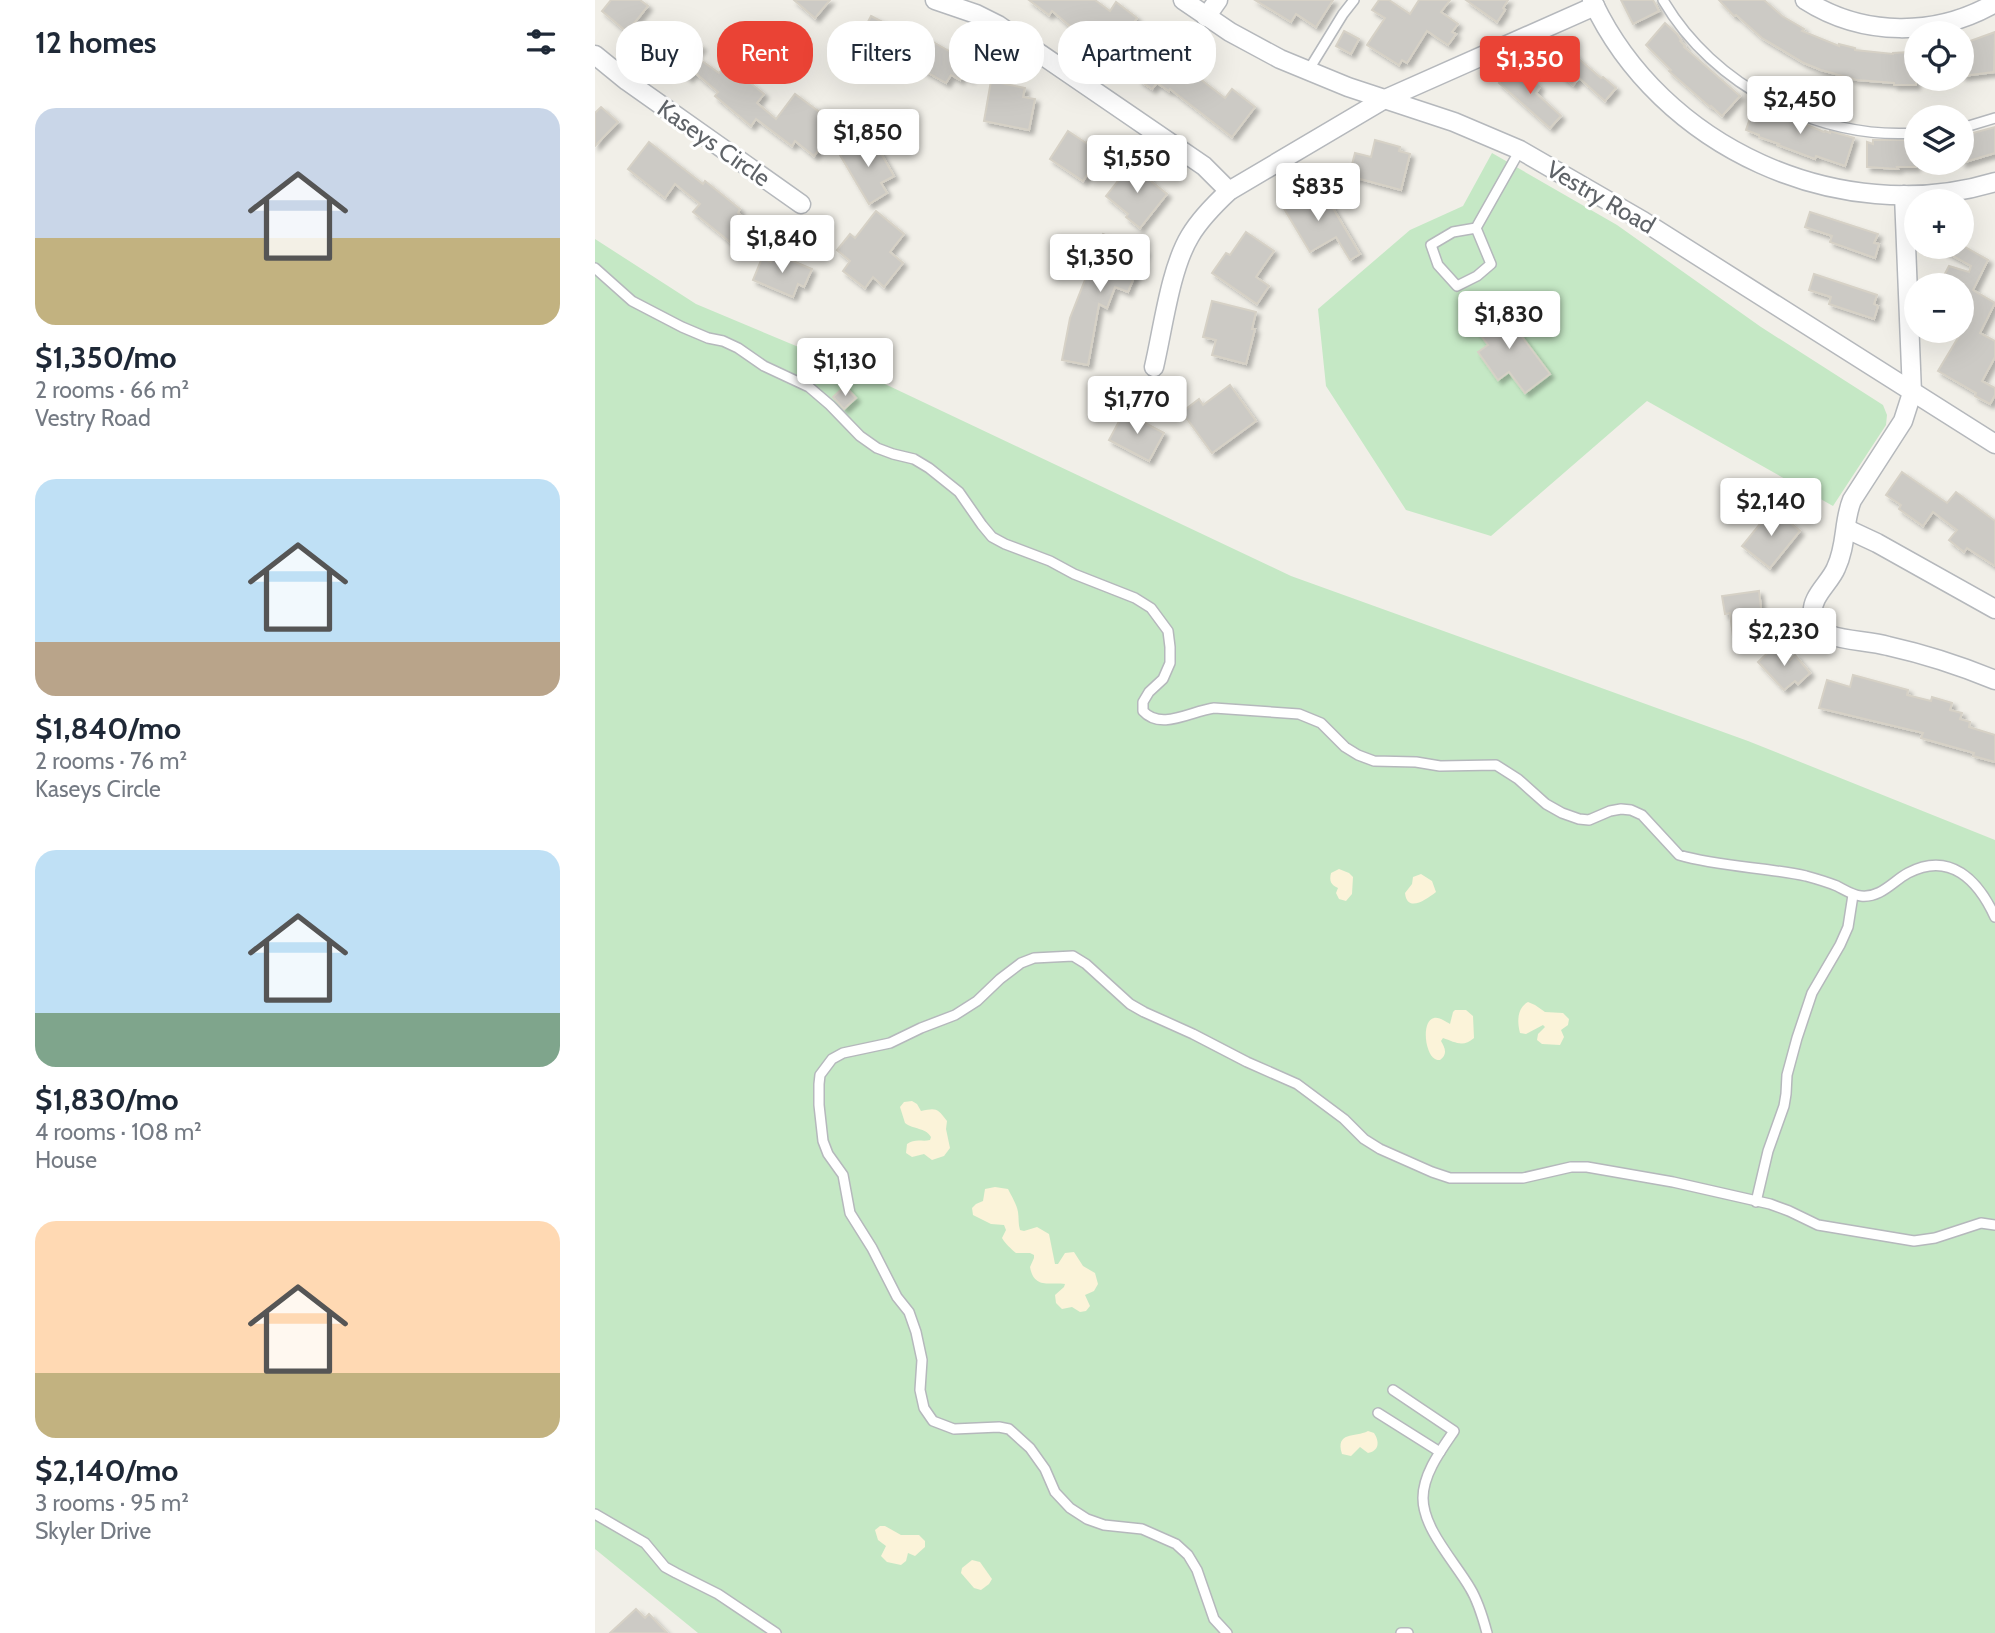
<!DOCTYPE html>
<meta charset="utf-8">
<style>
:root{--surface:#fff;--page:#f6f6f7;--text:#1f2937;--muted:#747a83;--accent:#ea4335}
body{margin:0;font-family:Cabin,sans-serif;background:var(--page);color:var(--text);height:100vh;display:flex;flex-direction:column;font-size:26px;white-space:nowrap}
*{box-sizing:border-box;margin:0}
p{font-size:23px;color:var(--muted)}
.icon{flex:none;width:38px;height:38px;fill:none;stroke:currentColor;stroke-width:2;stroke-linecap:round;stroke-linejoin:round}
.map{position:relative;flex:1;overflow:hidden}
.panel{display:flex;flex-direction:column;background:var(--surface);width:595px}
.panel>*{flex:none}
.banner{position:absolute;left:21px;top:21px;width:665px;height:63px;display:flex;gap:14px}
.fabs{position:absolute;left:1309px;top:21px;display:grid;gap:14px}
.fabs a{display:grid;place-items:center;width:70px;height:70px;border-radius:50%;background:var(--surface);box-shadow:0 7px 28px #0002;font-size:35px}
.price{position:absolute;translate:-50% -60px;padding:0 16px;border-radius:7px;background:#fff;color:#222;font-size:23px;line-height:46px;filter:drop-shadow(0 2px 4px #0008)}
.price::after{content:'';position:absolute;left:50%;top:42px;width:21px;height:16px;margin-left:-10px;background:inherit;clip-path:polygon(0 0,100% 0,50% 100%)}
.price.current{background:var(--accent);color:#fff}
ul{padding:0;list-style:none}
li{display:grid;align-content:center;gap:14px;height:371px;padding:0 35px}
li span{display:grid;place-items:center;height:217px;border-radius:21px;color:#555}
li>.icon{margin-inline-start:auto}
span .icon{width:126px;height:126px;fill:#fffc;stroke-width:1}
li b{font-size:30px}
h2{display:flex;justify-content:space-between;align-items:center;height:84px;padding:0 35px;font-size:30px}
.pill{padding:0 24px;border-radius:28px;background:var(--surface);box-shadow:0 7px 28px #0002;font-size:24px;line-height:63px}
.pill.current{background:var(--accent);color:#fff}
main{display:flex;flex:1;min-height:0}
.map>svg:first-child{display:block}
.green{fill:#c5e8c5}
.sand{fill:#fbf3d9}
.building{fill:#cccac5;stroke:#d6d1c6;stroke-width:2;filter:url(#shadow)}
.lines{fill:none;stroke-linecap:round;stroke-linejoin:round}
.service-casing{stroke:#b5b8bc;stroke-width:12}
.minor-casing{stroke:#b5b8bc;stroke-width:21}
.service{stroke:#fff;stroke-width:9}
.minor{stroke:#fff;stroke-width:18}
.labels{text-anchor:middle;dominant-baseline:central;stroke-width:6;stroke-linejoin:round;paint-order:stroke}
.street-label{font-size:24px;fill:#5f6368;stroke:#fff}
</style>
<main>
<section class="panel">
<h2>12 homes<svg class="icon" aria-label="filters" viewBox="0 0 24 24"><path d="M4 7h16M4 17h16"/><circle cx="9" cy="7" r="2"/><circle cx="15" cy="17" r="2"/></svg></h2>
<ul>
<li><span style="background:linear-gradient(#c9d6e8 60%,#c2b280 0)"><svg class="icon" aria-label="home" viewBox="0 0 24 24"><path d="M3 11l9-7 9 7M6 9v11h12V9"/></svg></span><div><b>$1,350/mo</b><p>2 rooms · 66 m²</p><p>Vestry Road</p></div></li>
<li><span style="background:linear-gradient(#bfe0f5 75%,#b9a48a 0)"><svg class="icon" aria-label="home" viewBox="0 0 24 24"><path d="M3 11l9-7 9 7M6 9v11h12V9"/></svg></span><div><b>$1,840/mo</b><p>2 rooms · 76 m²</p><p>Kaseys Circle</p></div></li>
<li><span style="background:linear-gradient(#bfe0f5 75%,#7fa58c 0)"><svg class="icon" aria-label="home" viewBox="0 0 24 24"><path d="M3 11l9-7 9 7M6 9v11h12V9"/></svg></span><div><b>$1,830/mo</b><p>4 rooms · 108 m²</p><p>House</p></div></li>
<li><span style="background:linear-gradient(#ffd9b3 70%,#c2b280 0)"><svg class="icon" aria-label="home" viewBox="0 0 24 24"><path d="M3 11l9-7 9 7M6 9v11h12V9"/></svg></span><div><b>$2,140/mo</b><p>3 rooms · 95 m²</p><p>Skyler Drive</p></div></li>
</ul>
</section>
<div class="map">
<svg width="1400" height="1633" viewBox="0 0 1400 1633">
<defs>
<filter id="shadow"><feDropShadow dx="4" dy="4" stdDeviation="2" flood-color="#0004"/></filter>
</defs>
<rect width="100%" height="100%" fill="#f1efe8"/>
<g class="green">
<polygon points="897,153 1022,225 1166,327 1288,405 1292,415 1291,425 1238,506 1052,401 896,536 811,510 731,386 723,309 815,230 868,206"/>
<polygon points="0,239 101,304 273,376 696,576 1153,741 1400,840 1400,1633 103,1633 0,1549"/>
</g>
<g class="sand">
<path d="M744,869L754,873L758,877L757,894L751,901L744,899L741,893L743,888C736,885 734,881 736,873Z"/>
<path d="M826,874L837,881L841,892C831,900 812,913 810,893L817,884L818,877Z"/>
<path d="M933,1002L940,1005L950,1012L968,1013L974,1019L973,1025L966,1030L969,1037L965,1045L947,1044L942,1040L943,1034L950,1027L948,1025L931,1034L925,1033C922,1022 922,1008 933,1002Z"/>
<path d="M860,1010H871L878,1016L879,1038C868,1048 860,1042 848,1038L846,1041C850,1048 853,1054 845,1060C844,1060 841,1060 840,1059C830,1054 826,1021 839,1018C845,1017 851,1022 855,1024L858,1012Z"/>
<path d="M317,1101L322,1104L326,1111C340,1108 342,1107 352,1121L351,1129L355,1148L349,1156L337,1160L329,1154L317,1157L311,1153L312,1144C320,1138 327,1142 335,1140L336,1137C330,1127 319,1130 310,1123L305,1107L309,1102Z"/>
<path d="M400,1187L413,1189C416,1195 422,1205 423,1212C424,1218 423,1224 425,1230L429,1231L442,1227L454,1234L460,1264H463L470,1253L479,1252L488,1266L500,1273L503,1284L499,1291L490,1295L495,1306L491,1311L485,1312L477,1307L467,1309L461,1303L460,1295L469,1287L470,1284C454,1282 439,1289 435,1267L439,1258V1255L435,1253H421C416,1249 410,1243 407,1238L411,1230L409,1225L396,1224L378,1215L377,1208L381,1204L388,1201L390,1189Z"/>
<path d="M773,1431L779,1433C785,1442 784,1451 773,1453L765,1447L756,1456L747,1454C740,1431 760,1438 773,1431Z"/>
<polygon points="285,1526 290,1526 306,1535 324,1535 330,1541 330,1547 320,1556 313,1553 311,1561 306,1565 292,1562 286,1556 291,1546 283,1540 280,1530"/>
<polygon points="377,1560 385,1562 397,1579 394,1584 386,1590 379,1588 366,1573 367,1568"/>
</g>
<g class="building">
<polygon points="16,0 45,0 53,6 32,32 7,11"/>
<polygon points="199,0 235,0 220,18"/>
<polygon points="434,0 500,0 515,11 521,2 542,18 512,57 457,11 454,15"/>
<polygon points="660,0 738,0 721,27 701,14 696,22"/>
<polygon points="784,0 794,0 815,14 824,0 855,0 846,12 863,24 857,32 861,34 853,45 832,31 812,63 807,60 804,65 772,45 790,18 777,10"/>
<polygon points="871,0 913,0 908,8 910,10 902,22"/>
<polygon points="1026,0 1058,0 1064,11 1038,24"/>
<polygon points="1124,0 1169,0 1187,16 1209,29 1207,31 1244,46 1244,44 1260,48 1260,50 1298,54 1298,53 1314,52 1314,56 1321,56 1321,85 1299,85 1299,83 1262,80 1226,70 1209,63 1167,38 1141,15 1139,16"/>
<polygon points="276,16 330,44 333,39 354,51 357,46 385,62 375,79 368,75 365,80 356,75 351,83 303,56 298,65 267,49 273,36 267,33"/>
<polygon points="1070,23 1082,34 1086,40 1085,41 1090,46 1089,47 1145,96 1127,116 1116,106 1115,107 1074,71 1076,70 1051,45"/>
<polygon points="70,25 78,31 81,27 107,47 100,56 124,73 130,66 136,71 138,69 169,94 162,103 181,119 200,94 242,125 219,156 200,141 197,146 161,119 156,126 120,96 123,92 99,72 94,78 54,48"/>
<polygon points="749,31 764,39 756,54 741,46"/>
<polygon points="1400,32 1399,72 1367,76 1367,44"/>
<polygon points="970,47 1006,78 1008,77 1021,88 1010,101 984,78 978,85 953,63 962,51 964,53"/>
<polygon points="565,50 578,60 582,55 594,63 592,67 601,73 600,75 630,98 637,89 660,107 637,137 575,89 574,91 562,83 557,89 544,80"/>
<polygon points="922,68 945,87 941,93 966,116 955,128 904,83 914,72 917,74"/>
<polygon points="396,81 430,88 428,97 440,99 434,130 389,121"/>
<polygon points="1160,104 1229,132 1230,131 1235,133 1235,131 1259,138 1250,166 1221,156 1220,159 1183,145 1184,144 1164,137 1164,135 1151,130"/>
<polygon points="6,107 23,122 0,146 0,113"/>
<polygon points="1400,127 1400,153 1367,163 1367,136"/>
<polygon points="473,131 491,143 494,139 509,149 488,181 455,159"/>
<polygon points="276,136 299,176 286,183 292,193 274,204 245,155"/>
<polygon points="780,140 805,147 804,151 815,154 806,190 754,176 760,153 776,157"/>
<polygon points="1278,140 1321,140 1321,167 1302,167 1303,169 1272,167 1272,142 1278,144"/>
<polygon points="54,142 108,184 110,181 145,209 143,213 152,220 135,242 98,212 105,204 80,184 70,198 33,169"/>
<polygon points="538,162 555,175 552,178 572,194 545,228 531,217 533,214 511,196"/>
<polygon points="702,192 709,205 729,193 765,254 755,260 741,237 715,252 685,202"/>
<polygon points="281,211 309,234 295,252 308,263 289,287 278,277 270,288 248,271 255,261 242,250 255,234 260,238"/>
<polygon points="1215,212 1283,234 1279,243 1284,244 1280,258 1235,242 1237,236 1210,227"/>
<polygon points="651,232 679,251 661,277 674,286 662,304 617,273 631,253 635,255"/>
<polygon points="508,234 550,251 533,292 520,287 512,308 504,304 493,365 467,360 475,318"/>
<polygon points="1342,247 1370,247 1393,260 1378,290 1400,303 1385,333 1400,341 1400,357 1387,381 1400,388 1400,395 1395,404 1380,396 1381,393 1343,371 1367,331 1367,285 1344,285 1354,266 1374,272 1376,266"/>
<polygon points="179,253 217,269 209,287 203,284 198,297 158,280 167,258 176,262"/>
<polygon points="1219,274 1282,295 1279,304 1283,306 1279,319 1234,304 1236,297 1214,290"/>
<polygon points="617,301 661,312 657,329 660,329 651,364 617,355 621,340 608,337"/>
<polygon points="904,306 955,374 930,393 914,372 903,380 883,352 893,345 878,325"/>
<polygon points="635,385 661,421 617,453 587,412 604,399 608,405"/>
<polygon points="250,386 261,398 249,409 238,397"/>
<polygon points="529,412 569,433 554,461 514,440"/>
<polygon points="1307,472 1352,503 1361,492 1400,521 1400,566 1372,548 1369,552 1354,540 1362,530 1338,512 1328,526 1304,509 1306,505 1291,495"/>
<polygon points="1178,508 1205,531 1175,568 1147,546"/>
<polygon points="1164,591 1169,633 1138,637 1135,613 1130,614 1127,596"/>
<polygon points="1181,645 1195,660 1200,655 1215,673 1203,684 1200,681 1189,690 1163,662"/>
<polygon points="1258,675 1313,690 1312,695 1336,701 1337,697 1357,703 1355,710 1367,713 1365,719 1375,722 1374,727 1400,735 1400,762 1378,756 1379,753 1326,738 1328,733 1224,708 1232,680 1255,687"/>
<polygon points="41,1609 50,1618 54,1614 72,1633 15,1633"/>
</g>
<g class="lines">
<defs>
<g id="service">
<path d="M1068,0C1118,86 1223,140 1321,133"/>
<polyline points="713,71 748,14 759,0"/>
<polyline points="1367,128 1400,118"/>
<polyline points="881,228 858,232 836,245 843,265 862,286 882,276 896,264 881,228 925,150"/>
<path d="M0,268L37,301L87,327L113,338L128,341L143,348L169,366L214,387L235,405L265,436L282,448L298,454L319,459L334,468L364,492L387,525L397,537L410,544L455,561L479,574L540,598L556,608L573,631L575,647V663L568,679L554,692L548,702V711C566,731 596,711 619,708L704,714L726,723L750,747L763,755L779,761L821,762L845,766L901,765L923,779L951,804L967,813L984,819L994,820L1015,811L1026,809L1036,810L1047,815L1084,855C1125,867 1170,867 1211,876C1222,879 1232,882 1242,886C1250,890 1257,895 1266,896C1286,898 1298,881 1313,873C1355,851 1383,880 1400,917"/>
<polyline points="1161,1202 1173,1151 1189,1106 1191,1094 1192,1075 1202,1038 1217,993 1245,945 1253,927 1258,895"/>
<path d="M798,1390L859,1431C846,1450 828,1474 828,1498C828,1529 860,1562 875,1588C883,1601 888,1618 892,1633"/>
<polyline points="783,1413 845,1452"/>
<polyline points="0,1514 50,1543 70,1567 81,1573 123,1594 181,1633"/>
<polyline points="632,1633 619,1619 602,1570 593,1555 581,1544 547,1529 509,1525 492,1519 475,1508 460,1492 450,1469 435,1448 414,1429 404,1427 359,1429 338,1421 329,1408 325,1390 327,1360 321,1332 314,1312 302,1297 277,1248 255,1213 248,1175 233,1154 228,1141 224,1105 224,1084 225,1075 237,1059 248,1053 295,1043 326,1028 360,1015 382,1001 405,979 426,963 439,958 478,956 491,964 535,1004 549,1012 598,1034 652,1062 702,1084 749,1119 769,1139 785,1149 837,1172 855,1178 928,1178 976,1167 992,1167 1078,1182 1175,1204 1194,1211 1223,1225 1319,1241 1340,1238 1386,1223 1400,1225"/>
<polyline points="806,1633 813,1633"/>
</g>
<g id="minor">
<polyline points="340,0 381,14 403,25 609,166 634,191"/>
<polyline points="588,0 635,32 685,59 753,87 859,122 925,150 1048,221 1400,444"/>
<path d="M997,0C1065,147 1244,229 1400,182"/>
<path d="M1210,0C1268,37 1341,37 1400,3"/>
<polyline points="611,17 623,0"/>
<polyline points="0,55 32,81 206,204"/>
<path d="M1309,195L1317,393L1308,421L1257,500C1248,522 1252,545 1241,568C1235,583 1215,597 1218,615C1220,624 1226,632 1235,635C1251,641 1275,641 1293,646C1329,654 1366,666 1400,680"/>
<path d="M559,367C568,329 575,269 595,236C605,219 619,205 634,191L788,100L1000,6"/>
<polyline points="1252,529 1282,543 1400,609"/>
</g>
</defs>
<use href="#service" class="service-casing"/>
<use href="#minor" class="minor-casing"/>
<use href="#service" class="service"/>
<use href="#minor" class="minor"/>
</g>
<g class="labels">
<g class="street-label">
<text transform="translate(119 143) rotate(35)">Kaseys Circle</text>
<text transform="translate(1006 197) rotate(30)">Vestry Road</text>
</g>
</g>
</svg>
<div class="fabs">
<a><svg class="icon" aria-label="locate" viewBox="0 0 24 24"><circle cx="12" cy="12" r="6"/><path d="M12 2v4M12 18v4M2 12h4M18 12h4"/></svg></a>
<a><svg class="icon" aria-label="layers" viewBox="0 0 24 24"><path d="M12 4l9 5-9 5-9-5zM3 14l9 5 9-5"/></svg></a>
<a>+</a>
<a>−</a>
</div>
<b class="price current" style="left:935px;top:96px">$1,350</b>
<b class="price" style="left:1205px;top:136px">$2,450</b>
<b class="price" style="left:273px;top:169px">$1,850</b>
<b class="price" style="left:542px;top:195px">$1,550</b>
<b class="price" style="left:723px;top:223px">$835</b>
<b class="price" style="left:187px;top:275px">$1,840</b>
<b class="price" style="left:505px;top:294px">$1,350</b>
<b class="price" style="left:914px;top:351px">$1,830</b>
<b class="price" style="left:250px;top:398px">$1,130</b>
<b class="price" style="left:542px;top:436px">$1,770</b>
<b class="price" style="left:1176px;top:538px">$2,140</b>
<b class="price" style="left:1189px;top:668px">$2,230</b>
<div class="banner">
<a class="pill">Buy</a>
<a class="pill current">Rent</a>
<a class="pill">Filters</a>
<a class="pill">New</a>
<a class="pill">Apartment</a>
</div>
</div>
</main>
